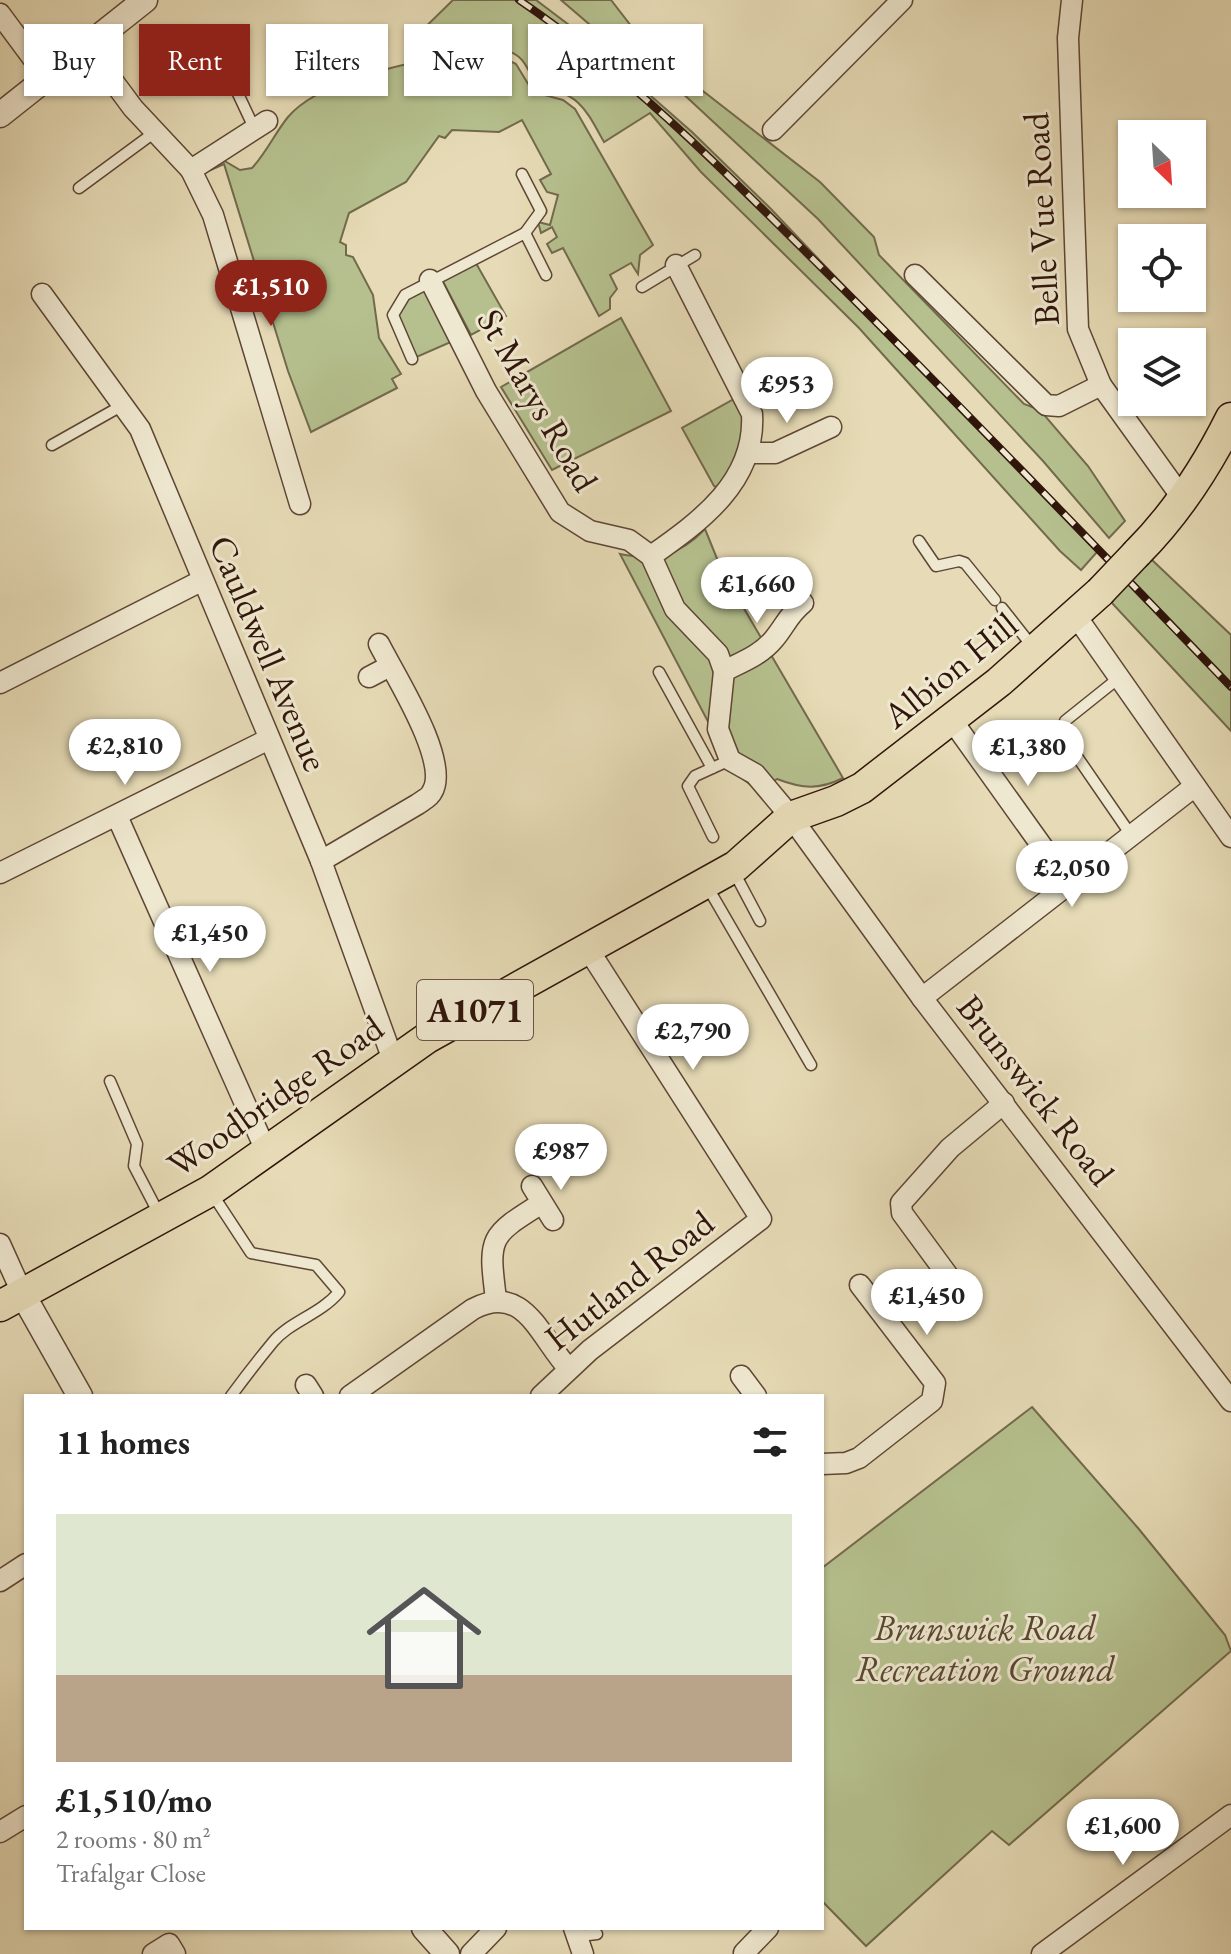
<!DOCTYPE html>
<meta charset="utf-8">
<style>
:root{--surface:#fff;--page:#f2f2f2;--text:#222;--muted:#767676;--line:#e0e0e0;--accent:#8f2418}
body{margin:0;font-family:"EB Garamond",serif;background:var(--page);color:var(--text);height:100vh;display:flex;flex-direction:column;font-size:30px;white-space:nowrap}
*{box-sizing:border-box;margin:0}
p{font-size:26px;color:var(--muted)}
.icon{flex:none;width:44px;height:44px;fill:none;stroke:currentColor;stroke-width:2;stroke-linecap:round;stroke-linejoin:round}
.map{position:relative;flex:1;overflow:hidden}
.sheet{position:absolute;left:24px;top:1394px;width:800px;height:536px;display:flex;flex-direction:column;background:var(--surface);border-radius:0px;box-shadow:0 2px 6px #0004}
.sheet>*{flex:none}
.banner{position:absolute;left:24px;top:24px;width:800px;height:72px;display:flex;gap:16px}
.needle{width:52px;rotate:155deg}
.buttons{position:absolute;left:1118px;top:120px;display:grid;gap:16px}
.buttons a{display:grid;place-items:center;width:88px;height:88px;border-radius:0px;background:var(--surface);box-shadow:0 2px 6px #0004;font-size:40px}
.price{position:absolute;translate:-50% -68px;padding:0 18px;border-radius:28px;background:#fff;color:#222;font-size:26px;line-height:52px;filter:drop-shadow(0 2px 4px #0008)}
.price::after{content:'';position:absolute;left:50%;top:48px;width:24px;height:18px;margin-left:-12px;background:inherit;clip-path:polygon(0 0,100% 0,50% 100%)}
.price.on{background:var(--accent);color:#fff}
ul{padding:0;list-style:none}
li{display:grid;align-content:center;gap:16px;height:424px;padding:0 32px}
li+li{border-top:2px solid var(--line)}
li span{display:grid;place-items:center;height:248px;border-radius:0px;color:#555}
li>.icon{margin-inline-start:auto}
span .icon{width:144px;height:144px;fill:#fffc;stroke-width:1}
li b{font-size:34px}
h2{display:flex;justify-content:space-between;align-items:center;height:96px;padding:0 32px;font-size:34px}
.tag{padding:0 28px;border-radius:0px;background:var(--surface);box-shadow:0 2px 6px #0004;font-size:28px;line-height:72px}
.tag.on{background:var(--accent);color:#fff}
.map>svg:first-child{display:block}
.green{fill:#b5c08e;stroke:#726a4c;stroke-width:2}
.lines{fill:none;stroke-linecap:round;stroke-linejoin:round}
.service-casing{stroke:#5e4635;stroke-width:13}
.minor-casing{stroke:#5e4635;stroke-width:23}
.tertiary-casing{stroke:#5e4635;stroke-width:27}
.primary-casing{stroke:#30150a;stroke-width:33}
.service{stroke:#efe8d0;stroke-width:10}
.minor{stroke:#efe8d0;stroke-width:20}
.tertiary{stroke:#efe8d0;stroke-width:24}
.primary{stroke:#e6dbb6;stroke-width:30}
.rail-casing{stroke:#30150a;stroke-width:8}
.rail{stroke:#efe8d0;stroke-width:5;stroke-dasharray:15;stroke-linecap:butt}
.primary-bridge-casing{stroke:#30150a;stroke-width:33;stroke-linecap:butt}
.primary-bridge{stroke:#e6dbb6;stroke-width:30}
.labels{text-anchor:middle;dominant-baseline:central;stroke-width:6;stroke-linejoin:round;paint-order:stroke}
.shield{fill:#efe8d0;stroke:#695445;stroke-width:2}
.shield-label{font-size:34px;font-weight:bold;fill:#30150a}
.street-label{font-size:36px;fill:#30150a;stroke:#efe8d0}
.park-label{font-size:36px;font-style:italic;fill:#584832;stroke:#efe8d0}
</style>
<div class="map">
<svg width="1231" height="1954" viewBox="0 0 1231 1954">
<rect width="100%" height="100%" fill="#e6dbb6"/>
<filter id="stains"><feTurbulence type="fractalNoise" baseFrequency=".0025" numOctaves="4"/><feColorMatrix values="0 0 0 0 .2 0 0 0 0 .09 0 0 0 0 .02 0 0 0 .5 -.17"/></filter>
<radialGradient id="worn" r=".72"><stop offset=".6" stop-color="#630" stop-opacity="0"/><stop offset="1" stop-color="#630" stop-opacity=".3"/></radialGradient>
<g class="green">
<path d="M453,0H536L577,31L692,132L770,208L1097,552L1081,570L1060,551L859,328L701,172L650,113L604,142C584,106 580,95 538,85C530,77 528,65 520,58C501,39 438,49 412,54L410,42Z"/>
<polygon points="561,0 611,0 649,49 820,182 874,237 879,255 1024,404 1040,410 1088,466 1125,521 1109,538 1043,461 818,219 665,77 659,84"/>
<path d="M444,56L502,57L516,64L533,92L563,100L575,109L653,245L640,255L638,274L631,263L610,275L617,289L610,298V309L599,316L563,248L552,253L547,244L557,237L552,227L541,233L538,222L550,225L558,195L547,192L540,180L551,174L522,120L499,132L452,130L445,138L439,136L406,182L349,213L340,242L346,245V255L353,257L373,295L379,338L401,374L392,379L397,388L311,432L288,371L224,164L211,170L206,157L211,153L240,170L252,168C266,153 275,133 288,117C318,81 400,65 444,56Z"/>
<polygon points="473,258 506,316 471,335 439,274"/>
<polygon points="430,280 460,338 412,359 393,315 405,295"/>
<polygon points="621,318 671,411 552,470 501,387"/>
<polygon points="743,394 752,414 727,492 714,486 682,428"/>
<path d="M705,529L722,571L843,778C819,790 803,789 777,779L759,791L735,773L620,554C656,561 679,556 705,529Z"/>
<polygon points="1151,559 1231,635 1231,731 1111,602"/>
<polygon points="1032,1407 1138,1528 1225,1635 1231,1651 1009,1845 992,1831 866,1946 822,1901 822,1568"/>
</g>
<g class="lines">
<defs>
<g id="service">
<polyline points="225,66 255,130"/>
<polyline points="522,174 541,211 525,233"/>
<polyline points="79,188 155,132"/>
<polyline points="642,287 695,255"/>
<polyline points="412,359 393,315 405,295 525,233 546,275"/>
<polyline points="52,445 123,405"/>
<polyline points="919,541 936,566 959,561 965,563 995,600"/>
<polyline points="1002,608 1032,646"/>
<polyline points="659,672 712,768"/>
<polyline points="1065,721 1120,677"/>
<polyline points="1069,745 1131,835"/>
<polyline points="713,837 688,786 695,776 730,760"/>
<polyline points="733,870 760,921"/>
<polyline points="707,886 811,1065"/>
<polyline points="110,1081 137,1144 134,1166 159,1214"/>
<path d="M211,1192L251,1253L316,1265L339,1292C321,1314 289,1322 273,1342C259,1359 245,1377 231,1396"/>
<polyline points="579,1936 597,1934"/>
</g>
<g id="minor">
<polyline points="1072,0 1068,38 1078,329 1101,385 1183,499"/>
<polyline points="0,14 46,76"/>
<polyline points="87,46 133,108 191,170 213,215 300,504"/>
<polyline points="773,130 902,0"/>
<polyline points="191,170 267,121"/>
<polyline points="915,275 1046,405 1059,406 1101,385"/>
<polyline points="430,280 486,391 560,512 590,531 629,540 651,556 675,609 718,654 724,671 718,729 730,760 755,774 791,817 922,998 1231,1401"/>
<polyline points="42,294 140,429 321,861 393,1060"/>
<polyline points="749,453 775,453 831,427"/>
<path d="M651,556C701,521 756,481 752,414L676,265"/>
<polyline points="1076,616 1231,837"/>
<path d="M724,671C742,662 761,655 774,639C785,626 789,614 803,603"/>
<polyline points="369,677 390,666"/>
<polyline points="0,683 201,581"/>
<polyline points="951,719 1069,884"/>
<polyline points="117,816 267,1153"/>
<path d="M321,861L418,804C422,801 430,797 432,792C451,762 394,674 379,644"/>
<polyline points="0,873 269,739"/>
<polyline points="922,998 1195,786"/>
<polyline points="532,1186 553,1220"/>
<polyline points="0,1244 23,1295"/>
<polyline points="949,1277 902,1213 901,1203 950,1148 1004,1103"/>
<path d="M496,1299C488,1237 489,1236 542,1203"/>
<polyline points="741,1376 756,1396"/>
<polyline points="306,1385 313,1396"/>
<path d="M350,1396L473,1309C525,1282 539,1337 569,1369"/>
<polyline points="541,1396 590,1350 761,1219 588,949"/>
<polyline points="822,1464 846,1463 859,1458 932,1401 935,1383 860,1285"/>
<polyline points="0,1581 26,1564"/>
<polyline points="0,1832 26,1816"/>
<polyline points="574,1928 583,1954"/>
<polyline points="744,1953 768,1928"/>
<polyline points="153,1954 169,1944 175,1954"/>
<polyline points="471,1954 496,1928"/>
<polyline points="1042,1954 1231,1815"/>
</g>
<g id="tertiary">
<polyline points="0,115 145,0"/>
<polyline points="23,1295 80,1396"/>
<polyline points="424,1928 447,1954"/>
</g>
<g id="primary">
<path d="M1137,553C1177,513 1206,468 1231,418"/>
<polyline points="0,1306 210,1191 427,1038 736,866 791,817 836,801 862,788 999,682 1100,592"/>
</g>
</defs>
<use href="#service" class="service-casing"/>
<use href="#minor" class="minor-casing"/>
<use href="#tertiary" class="tertiary-casing"/>
<use href="#primary" class="primary-casing"/>
<use href="#service" class="service"/>
<use href="#minor" class="minor"/>
<use href="#tertiary" class="tertiary"/>
<use href="#primary" class="primary"/>
<defs>
<path id="rail" d="M519,0C634,78 731,178 830,276C966,411 1098,549 1231,687"/>
</defs>
<use href="#rail" class="rail-casing"/>
<use href="#rail" class="rail"/>
<defs>
<polyline id="primary-bridge" points="1100,592 1137,553"/>
</defs>
<use href="#primary-bridge" class="primary-bridge-casing"/>
<use href="#primary-bridge" class="primary-bridge"/>
</g>
<g class="labels">
<rect class="shield" x="417" y="980" width="116" height="60" rx="6"/>
<g class="shield-label">
<text x="475" y="1010">A1071</text>
</g>
<g class="street-label">
<text transform="translate(1041 219) rotate(-93)">Belle Vue Road</text>
<text transform="translate(538 400) rotate(60)">St Marys Road</text>
<text transform="translate(269 653) rotate(67)">Cauldwell Avenue</text>
<text transform="translate(950 670) rotate(-39)">Albion Hill</text>
<text transform="translate(1036 1090) rotate(52)">Brunswick Road</text>
<text transform="translate(275 1096) rotate(-35)">Woodbridge Road</text>
<text transform="translate(629 1280) rotate(-38)">Hutland Road</text>
</g>
<g class="park-label">
<text x="985" y="1627">Brunswick Road<tspan x="985" dy="41">Recreation Ground</tspan></text>
</g>
</g>
<rect width="100%" height="100%" filter="url(#stains)"/>
<rect width="100%" height="100%" fill="url(#worn)"/>
</svg>
<div class="buttons">
<a><svg class="needle" viewBox="-14 -14 28 28"><path d="M0-13l5 13h-10z" fill="#e53935"/><path d="M0 13l5-13h-10z" fill="#767676"/></svg></a>
<a><svg class="icon" aria-label="locate" viewBox="0 0 24 24"><circle cx="12" cy="12" r="6"/><path d="M12 2v4M12 18v4M2 12h4M18 12h4"/></svg></a>
<a><svg class="icon" aria-label="layers" viewBox="0 0 24 24"><path d="M12 4l9 5-9 5-9-5zM3 14l9 5 9-5"/></svg></a>
</div>
<b class="price on" style="left:271px;top:328px">£1,510</b>
<b class="price" style="left:787px;top:425px">£953</b>
<b class="price" style="left:757px;top:625px">£1,660</b>
<b class="price" style="left:125px;top:787px">£2,810</b>
<b class="price" style="left:1028px;top:788px">£1,380</b>
<b class="price" style="left:1072px;top:909px">£2,050</b>
<b class="price" style="left:210px;top:974px">£1,450</b>
<b class="price" style="left:693px;top:1072px">£2,790</b>
<b class="price" style="left:561px;top:1192px">£987</b>
<b class="price" style="left:927px;top:1337px">£1,450</b>
<b class="price" style="left:1123px;top:1867px">£1,600</b>
<div class="banner">
<a class="tag">Buy</a>
<a class="tag on">Rent</a>
<a class="tag">Filters</a>
<a class="tag">New</a>
<a class="tag">Apartment</a>
</div>
<section class="sheet">
<h2>11 homes<svg class="icon" aria-label="filters" viewBox="0 0 24 24"><path d="M4 7h16M4 17h16"/><circle cx="9" cy="7" r="2"/><circle cx="15" cy="17" r="2"/></svg></h2>
<ul>
<li><span style="background:linear-gradient(#dfe7d0 65%,#b9a48a 0)"><svg class="icon" aria-label="home" viewBox="0 0 24 24"><path d="M3 11l9-7 9 7M6 9v11h12V9"/></svg></span><div><b>£1,510/mo</b><p>2 rooms · 80 m²</p><p>Trafalgar Close</p></div></li>
</ul>
</section>
</div>
